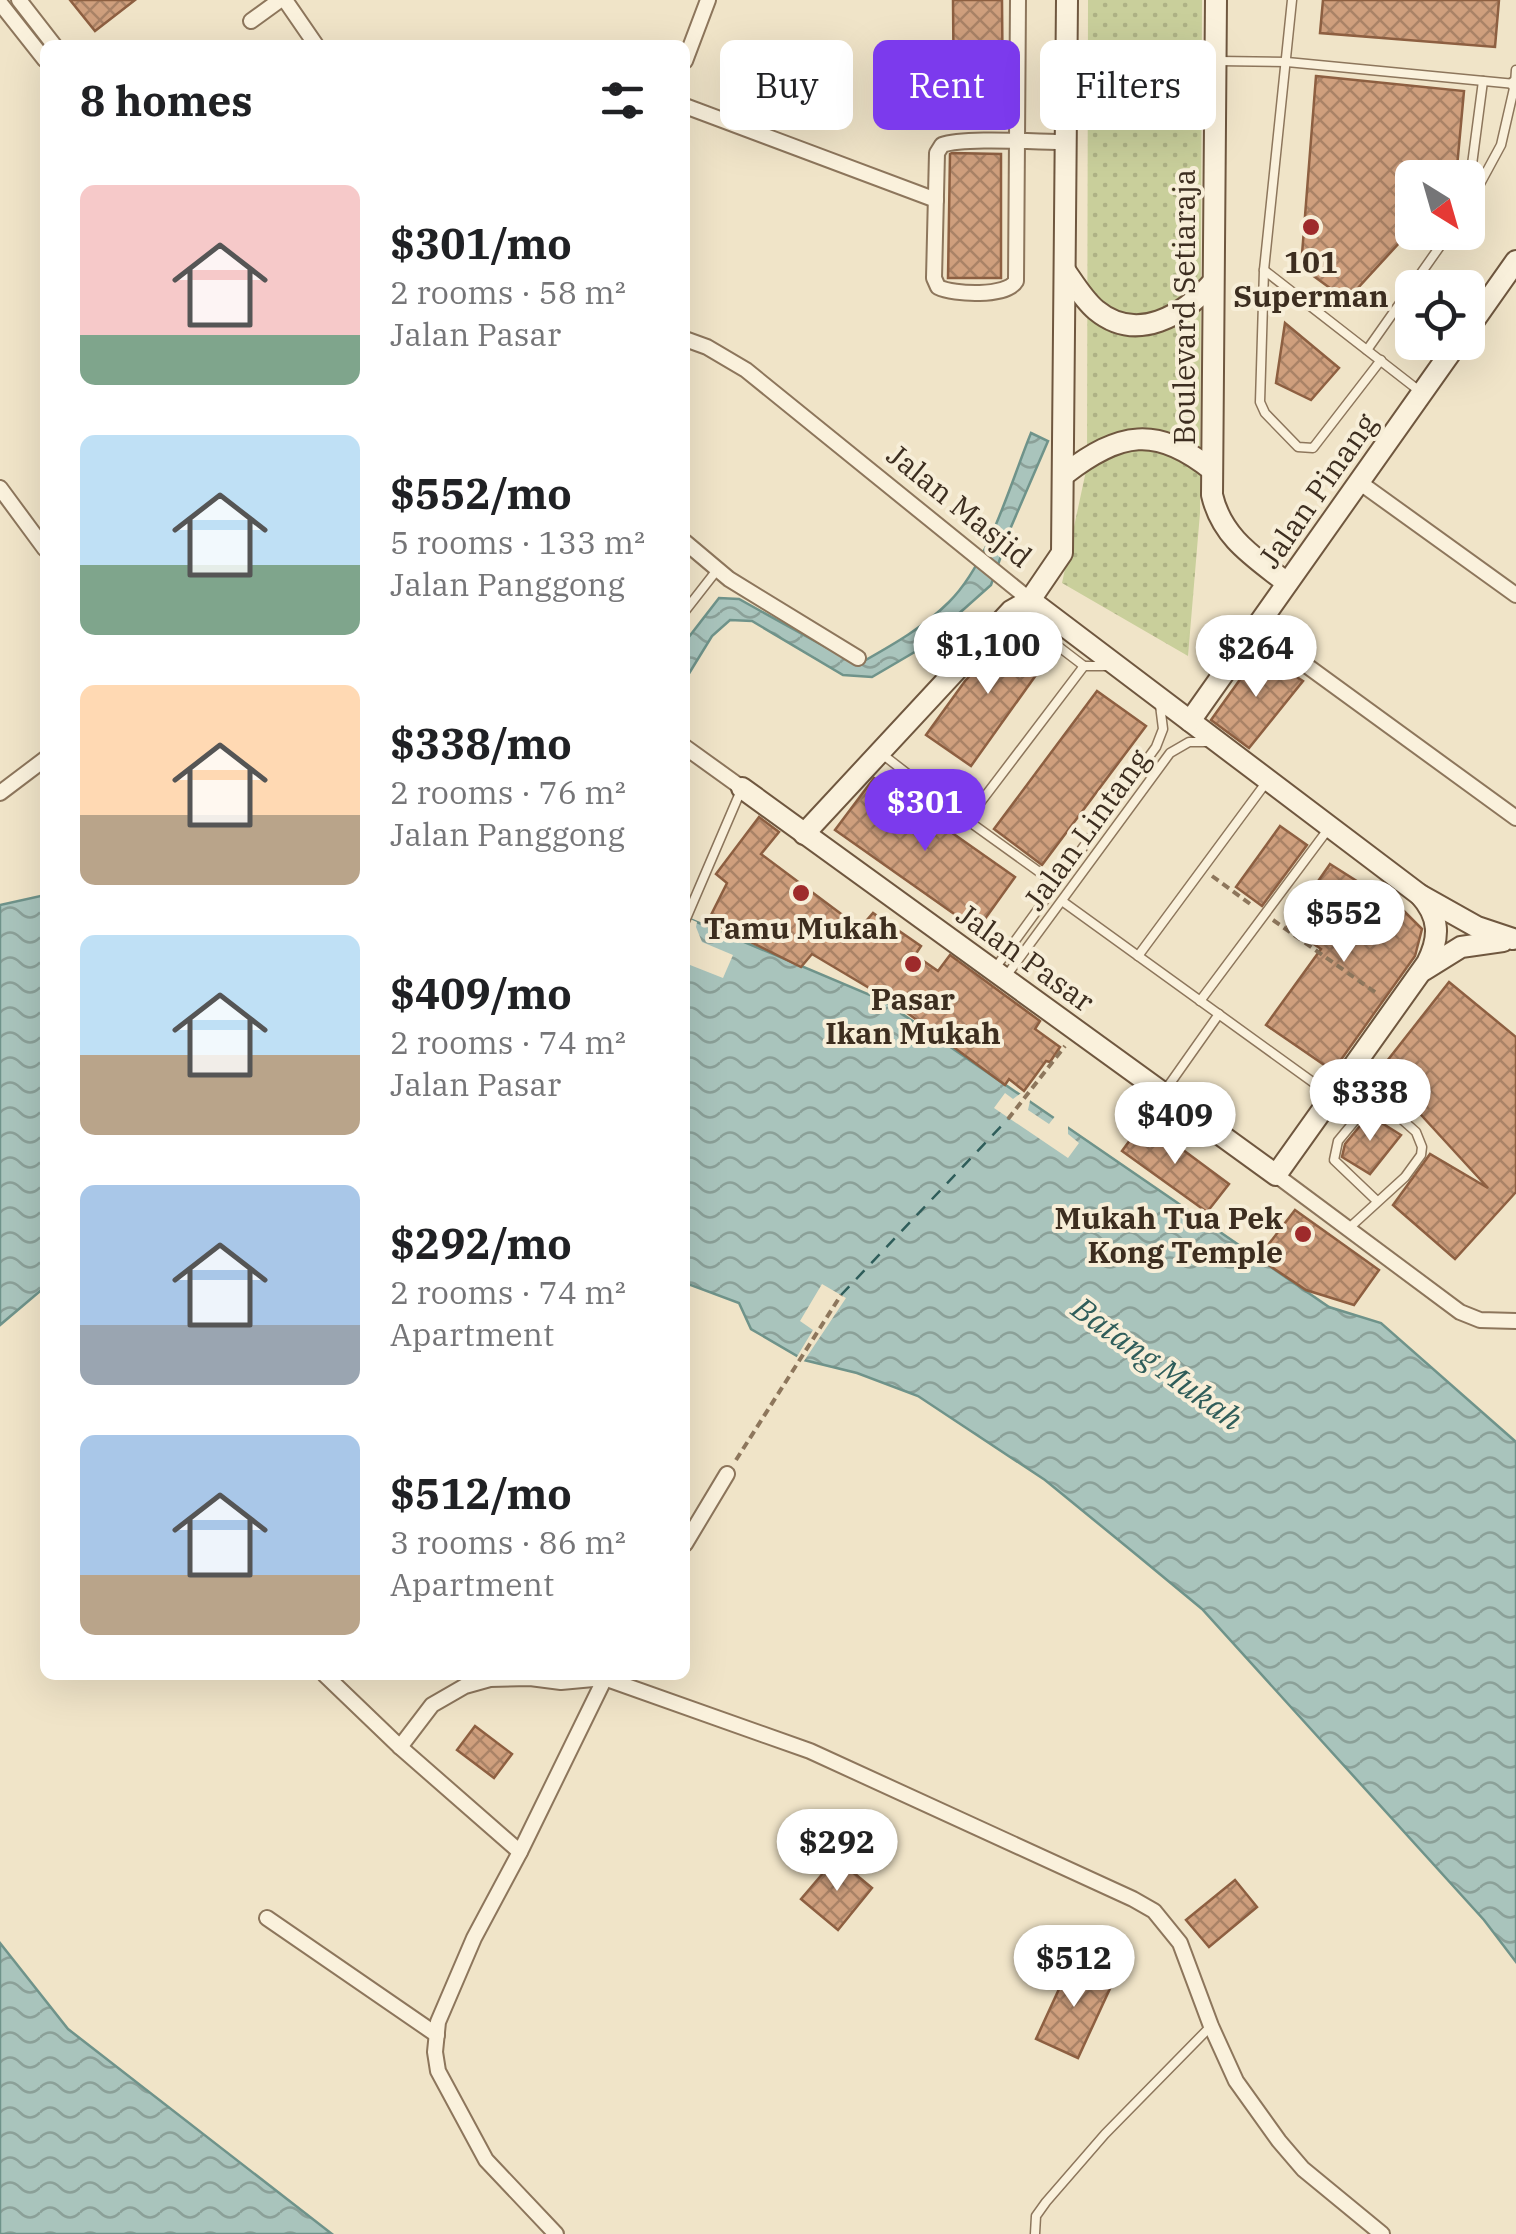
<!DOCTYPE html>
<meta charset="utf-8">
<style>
:root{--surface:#fff;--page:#f6f6f6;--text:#202124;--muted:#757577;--accent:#7c3aed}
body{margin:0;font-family:"IBM Plex Serif",serif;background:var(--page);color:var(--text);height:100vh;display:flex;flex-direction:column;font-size:38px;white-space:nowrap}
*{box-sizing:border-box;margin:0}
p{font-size:32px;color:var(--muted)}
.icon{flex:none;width:55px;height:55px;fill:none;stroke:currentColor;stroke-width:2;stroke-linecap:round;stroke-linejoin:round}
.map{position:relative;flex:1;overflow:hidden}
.side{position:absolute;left:40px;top:40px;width:650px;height:1640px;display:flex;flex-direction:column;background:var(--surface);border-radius:15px;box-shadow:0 10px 40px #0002}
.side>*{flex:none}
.hud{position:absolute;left:720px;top:40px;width:645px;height:90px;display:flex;gap:20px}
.needle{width:65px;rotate:143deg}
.buttons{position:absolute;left:1395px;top:160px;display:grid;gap:20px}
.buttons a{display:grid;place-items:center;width:90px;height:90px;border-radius:15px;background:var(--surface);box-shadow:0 10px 40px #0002;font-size:50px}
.price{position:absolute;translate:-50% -85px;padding:0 22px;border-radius:35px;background:#fff;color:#222;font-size:32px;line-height:65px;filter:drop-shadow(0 2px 5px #0008)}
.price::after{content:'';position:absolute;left:50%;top:60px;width:30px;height:22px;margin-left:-15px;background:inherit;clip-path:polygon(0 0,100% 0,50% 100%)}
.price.current{background:var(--accent);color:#fff}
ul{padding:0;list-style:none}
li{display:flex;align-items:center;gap:30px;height:250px;padding:0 40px}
li span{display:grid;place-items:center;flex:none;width:280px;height:200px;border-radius:15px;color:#555}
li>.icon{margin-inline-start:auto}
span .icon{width:120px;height:120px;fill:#fffc;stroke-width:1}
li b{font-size:42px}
h2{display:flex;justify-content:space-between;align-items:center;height:120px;padding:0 40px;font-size:42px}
.pill{padding:0 35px;border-radius:15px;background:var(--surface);box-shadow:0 10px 40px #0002;font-size:35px;line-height:90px}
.pill.current{background:var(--accent);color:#fff}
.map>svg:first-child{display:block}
.grass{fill:url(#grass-dots)}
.water{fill:url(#water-waves);stroke:#6f938a;stroke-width:2.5}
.pier{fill:#f0e4c8}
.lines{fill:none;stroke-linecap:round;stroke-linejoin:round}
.ferry{stroke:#2f5d5a;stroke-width:2.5;stroke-dasharray:12 10;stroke-linecap:butt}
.building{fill:url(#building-cross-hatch);stroke:#8d5f41;stroke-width:2.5}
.lane-casing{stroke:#8d765c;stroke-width:11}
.street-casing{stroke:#8d765c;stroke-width:18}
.secondary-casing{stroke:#6f573f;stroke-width:24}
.path{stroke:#8d765c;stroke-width:4;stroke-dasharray:8 5;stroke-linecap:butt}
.lane{stroke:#faf1dc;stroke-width:8}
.street{stroke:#faf1dc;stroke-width:14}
.secondary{stroke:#faf1dc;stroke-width:20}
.poi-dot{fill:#9e2a2b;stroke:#f7eed8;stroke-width:4}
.labels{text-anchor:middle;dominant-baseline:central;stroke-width:8;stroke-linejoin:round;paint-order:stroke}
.poi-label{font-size:30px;font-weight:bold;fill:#3d2e20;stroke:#f7eed8}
.street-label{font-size:30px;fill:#3d2e20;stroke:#f7eed8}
.water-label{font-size:32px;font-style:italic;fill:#2f5d5a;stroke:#f7eed8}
</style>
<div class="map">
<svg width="1516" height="2234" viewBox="0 0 1516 2234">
<defs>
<pattern id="grass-dots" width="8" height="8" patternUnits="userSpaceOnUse" patternTransform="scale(2.5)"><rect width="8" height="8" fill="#c9cf9b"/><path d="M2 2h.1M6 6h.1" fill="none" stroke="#aeb285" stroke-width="1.8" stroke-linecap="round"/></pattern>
<pattern id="water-waves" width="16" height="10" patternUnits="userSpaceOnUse" patternTransform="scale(2.5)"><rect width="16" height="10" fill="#a9c4bc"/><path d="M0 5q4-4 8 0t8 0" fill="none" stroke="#8ba098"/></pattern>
<pattern id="building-cross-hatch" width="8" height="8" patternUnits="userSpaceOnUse" patternTransform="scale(2.5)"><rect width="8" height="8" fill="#cf9f7d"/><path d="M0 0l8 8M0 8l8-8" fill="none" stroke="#a98266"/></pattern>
</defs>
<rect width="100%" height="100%" fill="#f0e4c8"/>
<polygon class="grass" points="1088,0 1202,0 1200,513 1188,656 1062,583 1087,466"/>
<g class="water">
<path d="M1031,433L1048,441L1011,527L991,585L918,650L872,677L843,675L752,621L730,620L712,636L685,680V642L719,598L739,599L833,651L864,661C894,644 924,627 949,602C989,562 1009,487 1031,433Z"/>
<polygon points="45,895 45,1287 0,1325 0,905"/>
<polygon points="685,917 882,1000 1329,1307 1381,1323 1516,1442 1516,1962 1484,1920 1202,1609 1138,1556 1045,1480 918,1396 857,1373 804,1360 751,1329 739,1303 685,1283"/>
<polygon points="0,1943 68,2029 332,2234 0,2234"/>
</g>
<g class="pier">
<polygon points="685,917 697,922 696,927 702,942 733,955 723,978 685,963"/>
<polygon points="1024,1091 1031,1096 1028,1110 1049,1124 1056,1115 1068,1124 1068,1134 1079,1143 1068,1158 994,1108 1005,1093 1013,1099"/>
<polygon points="822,1284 846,1298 802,1364 795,1360 813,1330 800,1321"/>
</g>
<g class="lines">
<polyline class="ferry" points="841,1295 1008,1119"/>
</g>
<g class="building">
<polygon points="70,0 135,0 95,31"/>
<polygon points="953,0 1002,0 1003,118 954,119"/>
<polygon points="1323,0 1499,0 1495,47 1320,33"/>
<polygon points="1316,76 1464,91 1456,178 1412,178 1412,229 1356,290 1334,291 1301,267"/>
<polygon points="952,153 1001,154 1001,278 948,278 950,154"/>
<polygon points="1285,323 1339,368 1311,400 1276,383"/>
<polygon points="1014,628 1051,654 971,766 926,735 965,681"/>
<polygon points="1259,653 1303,681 1249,748 1211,720"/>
<polygon points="1097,691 1146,726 1042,865 994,829"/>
<polygon points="874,778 1015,877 977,930 835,830"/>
<polygon points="759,817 779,832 761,854 860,928 873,913 921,946 915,955 938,971 950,955 1040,1021 1035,1029 1060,1047 1050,1062 1046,1061 1024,1091 1009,1079 1005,1085 891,1001 812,954 801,967 708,921 727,883 716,874"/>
<polygon points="1280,826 1307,845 1262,906 1236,887"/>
<polygon points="1330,864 1404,911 1422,929 1415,956 1333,1071 1266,1025 1321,949 1287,926"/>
<polygon points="1449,982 1516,1037 1516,1192 1455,1259 1393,1205 1430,1154 1488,1188 1380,1070"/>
<polygon points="1369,1115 1401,1135 1370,1174 1342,1157 1345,1144"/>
<polygon points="1144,1121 1229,1184 1207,1212 1122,1151"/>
<polygon points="1295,1210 1379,1270 1354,1305 1306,1290 1258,1258"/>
<polygon points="475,1726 512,1754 494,1778 457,1750"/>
<polygon points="836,1858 872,1888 838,1930 801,1899"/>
<polygon points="1235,1880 1257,1907 1209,1947 1186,1920"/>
<polygon points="1071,1963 1113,1982 1078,2058 1036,2039"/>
</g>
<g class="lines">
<defs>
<g id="lane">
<polyline points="1292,0 1264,270 1260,402 1265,413 1298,447 1313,448 1381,360"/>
<polyline points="1219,61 1287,62 1515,84 1516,70"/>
<polyline points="1468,195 1483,81"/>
<polyline points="1468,206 1501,145 1515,84"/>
<polyline points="1264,270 1422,393"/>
<polyline points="1367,350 1450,232"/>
<polyline points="685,611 717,570"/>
<polyline points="1012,611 1084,666"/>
<polyline points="882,754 967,820"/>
<polyline points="1056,884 967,820 1084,666 1107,666"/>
<polyline points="1062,901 1332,1096 1362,1112 1374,1099 1378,1098 1416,1132 1422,1147 1421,1155 1405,1177 1348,1229"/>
<polyline points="685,921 742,788"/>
<polyline points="1138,956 1268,780"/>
<polyline points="996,967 1156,747 1163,729 1160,705"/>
<polyline points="1007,975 1170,753 1189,742 1207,742"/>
<polyline points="1200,1001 1329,828"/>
<polyline points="1164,1092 1219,1014"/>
<polyline points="1362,1112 1338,1141 1334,1160 1377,1201"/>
<polyline points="1035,2234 1036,2216 1046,2202 1105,2134 1211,2026"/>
</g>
<g id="street">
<polyline points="19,0 54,45"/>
<polyline points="285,0 316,45"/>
<path d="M1018,0L1016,281C1007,297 954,295 938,287L934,278L937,153L942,145C963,137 1038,142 1067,142"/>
<polyline points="0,3 45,60"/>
<polyline points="251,21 280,0"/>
<polyline points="685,61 708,0"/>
<polyline points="1515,84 1516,84"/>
<polyline points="685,106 936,200"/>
<polyline points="685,339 707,347 746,370 1030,600"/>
<polyline points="1359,482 1516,595"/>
<polyline points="0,488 45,549"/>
<polyline points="685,542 729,579 858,658"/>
<polyline points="1255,628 1516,818"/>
<polyline points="685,747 742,788"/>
<polyline points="0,793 45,759"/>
<polyline points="1276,1175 1460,1312 1480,1320 1516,1321"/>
<polyline points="685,1544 727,1474"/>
<polyline points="325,1675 400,1747 520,1852"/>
<polyline points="400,1747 432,1705 465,1686 490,1679 530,1678 561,1682 604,1678 810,1751 1133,1899 1154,1911 1180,1943 1211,2026 1236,2081 1279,2141 1303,2169 1382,2234"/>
<polyline points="267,1918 437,2035"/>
<polyline points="556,2234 486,2160 438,2071 435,2052 438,2022 474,1938 520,1852 606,1676"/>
</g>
<g id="secondary">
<path d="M1216,0L1212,495C1222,538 1254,557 1287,583"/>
<path d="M1066,272C1075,285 1084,300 1096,310C1137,344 1184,315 1213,282"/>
<polyline points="1468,329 1516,261"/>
<path d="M1065,474C1120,432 1156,425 1212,470"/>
<polyline points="1030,600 1420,895 1477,927 1513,939"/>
<polyline points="1190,721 1458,342"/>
<path d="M742,788L1276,1175L1427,963C1440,938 1440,917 1420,895"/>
<polyline points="804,834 1011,611 1030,600 1062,553 1067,0"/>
<polyline points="1424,970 1461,947 1503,941"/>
</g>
</defs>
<use href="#lane" class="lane-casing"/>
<use href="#street" class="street-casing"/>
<use href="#secondary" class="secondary-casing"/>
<g class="path">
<polyline points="1212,876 1253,906"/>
<polyline points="1273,920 1379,995"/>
<polyline points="1008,1119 1065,1046"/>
<polyline points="736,1460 841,1295"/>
</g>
<use href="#lane" class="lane"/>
<use href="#street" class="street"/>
<use href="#secondary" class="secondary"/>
</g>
<g class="poi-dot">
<circle cx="1311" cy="227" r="10"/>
<circle cx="801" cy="893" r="10"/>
<circle cx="913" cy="964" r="10"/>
<circle cx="1303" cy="1234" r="10"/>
</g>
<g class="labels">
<g class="poi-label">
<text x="1311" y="261">101<tspan x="1311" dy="34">Superman</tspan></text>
<text x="801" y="927">Tamu Mukah</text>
<text x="913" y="998">Pasar<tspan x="913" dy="34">Ikan Mukah</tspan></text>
<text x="1283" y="1217" text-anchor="end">Mukah Tua Pek<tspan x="1283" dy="34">Kong Temple</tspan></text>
</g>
<g class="street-label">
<text transform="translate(1183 307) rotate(-90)">Boulevard Setiaraja</text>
<text transform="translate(1317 490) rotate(-55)">Jalan Pinang</text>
<text transform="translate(960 505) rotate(39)">Jalan Masjid</text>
<text transform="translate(1086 829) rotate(-54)">Jalan Lintang</text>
<text transform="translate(1026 957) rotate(36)">Jalan Pasar</text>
</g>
<g class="water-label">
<text transform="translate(1158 1363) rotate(36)">Batang Mukah</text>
</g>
</g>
</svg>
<div class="buttons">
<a><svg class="needle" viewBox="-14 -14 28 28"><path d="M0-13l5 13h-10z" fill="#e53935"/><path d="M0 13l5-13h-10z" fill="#757577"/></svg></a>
<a><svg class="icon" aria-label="locate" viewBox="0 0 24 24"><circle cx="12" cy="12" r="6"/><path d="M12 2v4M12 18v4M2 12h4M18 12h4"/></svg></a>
</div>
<b class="price" style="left:988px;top:697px">$1,100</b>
<b class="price" style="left:1256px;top:700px">$264</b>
<b class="price current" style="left:925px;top:854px">$301</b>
<b class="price" style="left:1344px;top:965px">$552</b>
<b class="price" style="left:1370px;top:1144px">$338</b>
<b class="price" style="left:1175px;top:1167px">$409</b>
<b class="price" style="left:837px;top:1894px">$292</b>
<b class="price" style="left:1074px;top:2010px">$512</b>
<div class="hud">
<a class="pill">Buy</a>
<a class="pill current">Rent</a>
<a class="pill">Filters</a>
</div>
<section class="side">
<h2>8 homes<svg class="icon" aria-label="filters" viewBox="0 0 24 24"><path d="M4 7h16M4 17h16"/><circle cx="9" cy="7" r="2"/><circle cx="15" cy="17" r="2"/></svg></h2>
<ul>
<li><span style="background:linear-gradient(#f6c9c9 75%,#7fa58c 0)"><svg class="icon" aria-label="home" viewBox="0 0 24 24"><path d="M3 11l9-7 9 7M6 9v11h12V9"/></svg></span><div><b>$301/mo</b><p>2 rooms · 58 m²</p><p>Jalan Pasar</p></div></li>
<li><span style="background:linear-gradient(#bfe0f5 65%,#7fa58c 0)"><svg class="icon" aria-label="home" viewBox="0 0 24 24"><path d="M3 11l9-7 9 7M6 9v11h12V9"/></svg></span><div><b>$552/mo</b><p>5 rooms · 133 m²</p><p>Jalan Panggong</p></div></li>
<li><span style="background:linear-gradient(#ffd9b3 65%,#b9a48a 0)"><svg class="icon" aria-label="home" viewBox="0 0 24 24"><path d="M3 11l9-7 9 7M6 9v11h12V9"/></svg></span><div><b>$338/mo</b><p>2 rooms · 76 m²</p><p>Jalan Panggong</p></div></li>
<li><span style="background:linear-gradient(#bfe0f5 60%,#b9a48a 0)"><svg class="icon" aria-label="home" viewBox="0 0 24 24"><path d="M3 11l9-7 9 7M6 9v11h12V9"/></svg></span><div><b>$409/mo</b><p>2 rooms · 74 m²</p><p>Jalan Pasar</p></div></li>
<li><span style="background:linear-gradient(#a9c7e8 70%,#9aa5b1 0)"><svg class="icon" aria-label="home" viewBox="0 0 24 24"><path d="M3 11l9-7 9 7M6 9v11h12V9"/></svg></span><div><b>$292/mo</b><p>2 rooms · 74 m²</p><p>Apartment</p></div></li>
<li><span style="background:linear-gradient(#a9c7e8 70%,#b9a48a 0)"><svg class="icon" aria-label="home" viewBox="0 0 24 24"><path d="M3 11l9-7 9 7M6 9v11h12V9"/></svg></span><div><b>$512/mo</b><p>3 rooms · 86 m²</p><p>Apartment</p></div></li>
</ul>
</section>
</div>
